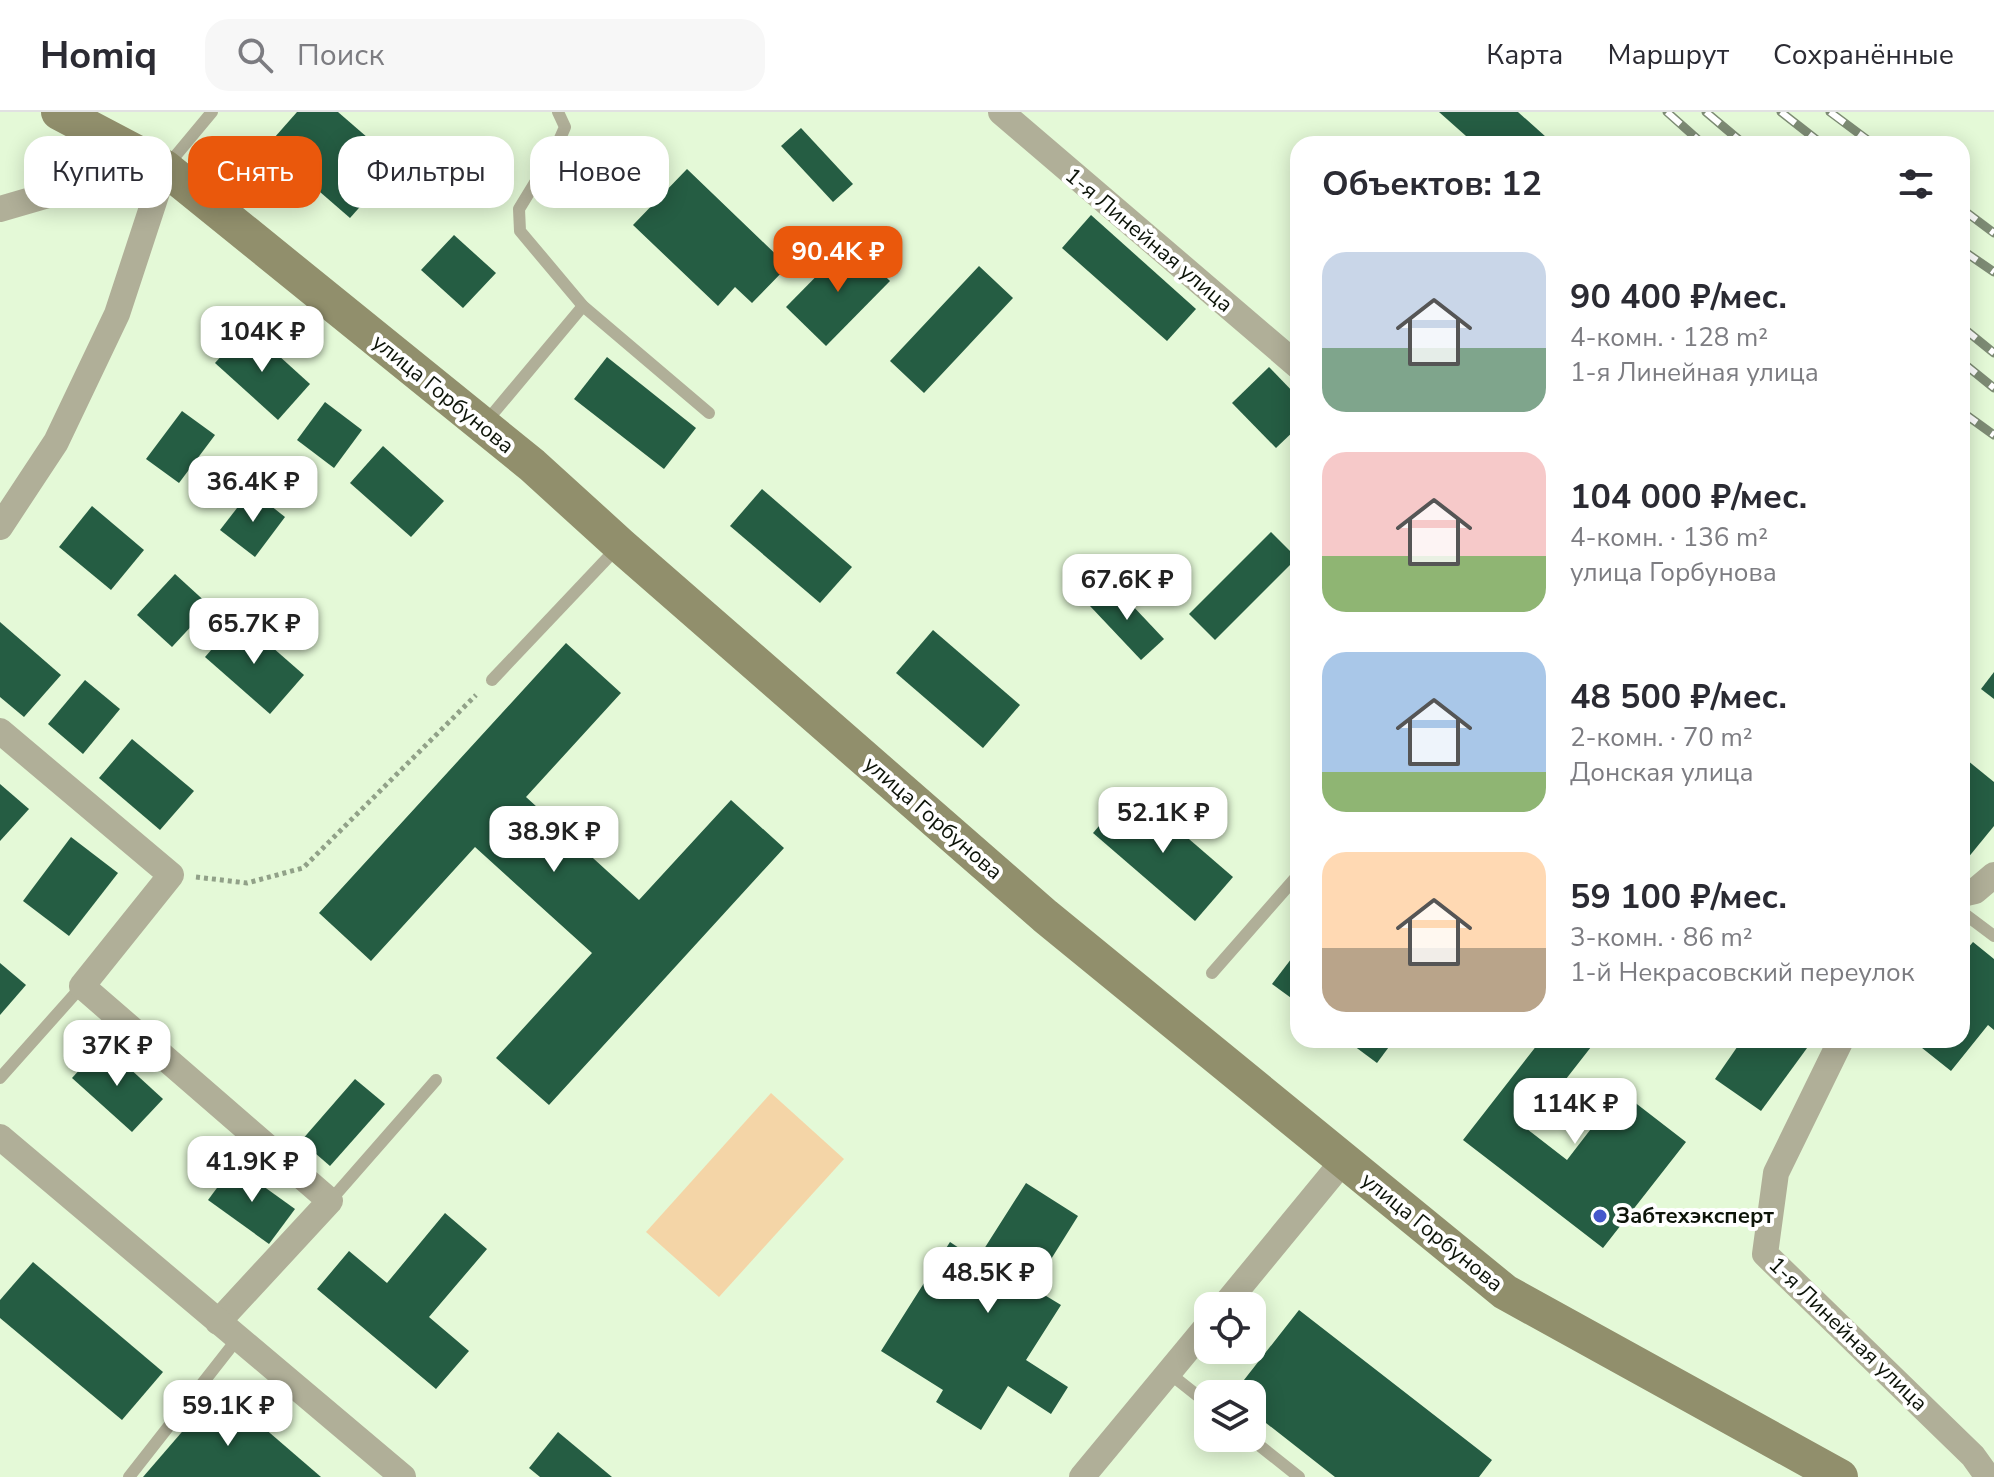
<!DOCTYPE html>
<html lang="ru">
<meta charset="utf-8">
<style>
:root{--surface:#fff;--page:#f7f7f7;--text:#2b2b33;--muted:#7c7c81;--line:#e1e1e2;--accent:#ea580c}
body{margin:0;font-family:"Nunito Sans",sans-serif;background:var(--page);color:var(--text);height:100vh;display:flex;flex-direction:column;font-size:30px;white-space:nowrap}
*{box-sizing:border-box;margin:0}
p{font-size:26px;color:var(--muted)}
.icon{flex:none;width:44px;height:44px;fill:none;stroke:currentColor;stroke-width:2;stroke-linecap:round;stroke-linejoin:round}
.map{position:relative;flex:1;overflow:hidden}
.drawer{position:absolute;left:1290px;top:24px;width:680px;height:912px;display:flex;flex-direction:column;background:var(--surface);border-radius:24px;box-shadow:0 4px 20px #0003}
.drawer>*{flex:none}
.banner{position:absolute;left:24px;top:24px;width:760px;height:72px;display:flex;gap:16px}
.fabs{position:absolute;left:1194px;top:1180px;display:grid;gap:16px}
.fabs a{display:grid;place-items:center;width:72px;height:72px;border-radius:16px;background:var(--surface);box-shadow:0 4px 20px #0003;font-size:40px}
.price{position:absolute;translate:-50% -68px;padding:0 18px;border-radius:16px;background:#fff;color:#222;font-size:26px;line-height:52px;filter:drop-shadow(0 2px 4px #0008)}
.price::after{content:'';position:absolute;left:50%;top:48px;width:24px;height:18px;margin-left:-12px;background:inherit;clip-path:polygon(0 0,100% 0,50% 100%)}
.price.active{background:var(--accent);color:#fff}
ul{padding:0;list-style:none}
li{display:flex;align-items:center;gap:24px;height:200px;padding:0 32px}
li span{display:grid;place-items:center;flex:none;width:224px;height:160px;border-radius:24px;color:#555}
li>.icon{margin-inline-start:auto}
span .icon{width:96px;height:96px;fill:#fffc;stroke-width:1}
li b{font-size:34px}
h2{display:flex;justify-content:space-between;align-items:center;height:96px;padding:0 32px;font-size:34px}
.chip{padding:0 28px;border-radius:24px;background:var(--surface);box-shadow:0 4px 20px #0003;font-size:28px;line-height:72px}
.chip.active{background:var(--accent);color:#fff}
header{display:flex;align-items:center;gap:48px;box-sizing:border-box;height:112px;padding:0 40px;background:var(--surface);border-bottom:2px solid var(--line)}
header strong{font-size:38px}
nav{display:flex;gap:44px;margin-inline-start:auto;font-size:28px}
.search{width:560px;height:72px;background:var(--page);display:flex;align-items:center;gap:20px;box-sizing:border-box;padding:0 28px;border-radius:24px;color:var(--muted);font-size:30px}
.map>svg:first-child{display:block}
.green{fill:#f4d5a7}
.building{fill:#255d43}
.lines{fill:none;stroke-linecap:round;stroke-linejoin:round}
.path{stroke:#91a188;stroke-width:5;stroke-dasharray:4 4;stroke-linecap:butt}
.lane{stroke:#b0af98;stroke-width:12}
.street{stroke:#b0af98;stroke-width:26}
.secondary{stroke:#918f6c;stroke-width:36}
.rail-casing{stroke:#7d8b74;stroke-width:9}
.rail{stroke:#fff;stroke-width:6;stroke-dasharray:18;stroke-linecap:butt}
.poi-dot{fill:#4457cb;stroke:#fff;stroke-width:3}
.labels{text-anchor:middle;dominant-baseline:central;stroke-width:8;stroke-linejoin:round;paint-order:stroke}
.street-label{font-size:22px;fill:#0d1409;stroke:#fff}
.poi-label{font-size:22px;font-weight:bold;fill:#0d1409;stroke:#fff;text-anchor:start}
</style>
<header>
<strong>Homiq</strong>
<div class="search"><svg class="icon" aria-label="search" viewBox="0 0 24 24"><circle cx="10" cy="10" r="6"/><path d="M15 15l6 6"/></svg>Поиск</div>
<nav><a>Карта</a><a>Маршрут</a><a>Сохранённые</a></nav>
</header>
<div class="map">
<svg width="1994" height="1365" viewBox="0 0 1994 1365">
<rect width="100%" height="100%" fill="#e4f9d7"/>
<polygon class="green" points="771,981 844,1047 719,1185 646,1120"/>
<g class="building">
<polygon points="297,0 338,0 398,52 350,106 267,34"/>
<polygon points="1439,0 1518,0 1546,25 1539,32 1475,32"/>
<polygon points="801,16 853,72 833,90 781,34"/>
<polygon points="687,57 788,154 752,191 735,175 718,194 633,113"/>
<polygon points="1091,103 1196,197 1167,229 1062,136"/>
<polygon points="454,123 496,161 463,196 421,158"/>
<polygon points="850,130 890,169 826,234 786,195"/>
<polygon points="979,154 1013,186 924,281 890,249"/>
<polygon points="247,215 310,272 278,308 215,251"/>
<polygon points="607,245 696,316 664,357 574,287"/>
<polygon points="1269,255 1298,285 1298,315 1276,336 1232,291"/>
<polygon points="325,290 362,318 334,356 297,328"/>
<polygon points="182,299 215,323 179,371 146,347"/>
<polygon points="383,334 444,389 411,425 350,371"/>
<polygon points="762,377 852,455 820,491 730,414"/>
<polygon points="251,378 285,405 255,445 220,418"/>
<polygon points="92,394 144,438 111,478 59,435"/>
<polygon points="1271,420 1297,446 1215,528 1189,502"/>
<polygon points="175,462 210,494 172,535 137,503"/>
<polygon points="1113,473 1164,527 1141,548 1090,494"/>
<polygon points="239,506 304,563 270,602 205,545"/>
<polygon points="0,510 61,563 24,605 0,585"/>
<polygon points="933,518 1020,593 983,636 896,561"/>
<polygon points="566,531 621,581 526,685 639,788 731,688 784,736 549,993 496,946 592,841 475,735 371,849 319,801"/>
<polygon points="1994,560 1994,587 1981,577"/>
<polygon points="85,568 120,597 83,642 48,612"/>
<polygon points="132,627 194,679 160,718 99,666"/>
<polygon points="1962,644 1994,670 1994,714 1967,747 1962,743"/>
<polygon points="0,672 29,697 0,729"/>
<polygon points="1131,677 1233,765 1195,809 1093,721"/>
<polygon points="71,725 118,761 69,824 23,789"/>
<polygon points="1973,830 1994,847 1994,918 1988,913 1951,959 1912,928 1962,928 1962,843"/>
<polygon points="1298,838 1298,891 1272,872"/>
<polygon points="0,851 26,873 0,903"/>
<polygon points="1346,928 1394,928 1377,951"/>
<polygon points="1541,928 1581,928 1591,935 1527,1017 1567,1048 1620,979 1686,1030 1603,1136 1463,1028"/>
<polygon points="1742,928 1805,928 1810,932 1761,999 1715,967"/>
<polygon points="103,932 163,987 132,1020 72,966"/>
<polygon points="355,967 385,992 330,1054 301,1029"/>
<polygon points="234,1053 295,1097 269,1132 208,1088"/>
<polygon points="1026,1071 1078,1104 1033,1176 1061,1193 1026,1248 1068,1275 1051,1302 1008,1274 981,1318 936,1290 943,1278 881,1239 950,1130 977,1148"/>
<polygon points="445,1101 487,1137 429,1205 469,1239 436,1277 317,1177 349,1139 387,1171"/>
<polygon points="33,1150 163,1260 122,1308 0,1206 0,1188"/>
<polygon points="1299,1198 1492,1348 1479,1365 1335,1365 1252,1300 1252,1282 1233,1282"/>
<polygon points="219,1277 321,1365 143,1365"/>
<polygon points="558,1320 612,1365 540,1365 529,1356"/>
</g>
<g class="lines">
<polyline class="path" points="196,765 247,771 303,756 476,583"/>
<g class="lane">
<polyline points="558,0 565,15 555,38 519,97 520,119 583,194 709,301"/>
<polyline points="167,54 212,0"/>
<polyline points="485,311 583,194"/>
<polyline points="492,568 618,435"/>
<polyline points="1962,800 1994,824"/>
<polyline points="1212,861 1298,763"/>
<polyline points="0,966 82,874"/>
<polyline points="330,1089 436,968"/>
<polyline points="1169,1261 1208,1292"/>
<polyline points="1250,1326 1299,1365"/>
<polyline points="129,1365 238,1226"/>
</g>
<g class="street">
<polyline points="1001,0 1298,254"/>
<polyline points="0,97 55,81 165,56"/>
<polyline points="0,415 56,330 117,202 165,56"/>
<polyline points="0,619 171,763 82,874 330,1089 218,1210"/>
<polyline points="1962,782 1975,779 1994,763"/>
<polyline points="1841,928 1776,1061 1765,1142 1973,1344 1988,1365"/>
<polyline points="0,1025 403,1365"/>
<polyline points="1224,1194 1344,1048"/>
<polyline points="1082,1365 1208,1213"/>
</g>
<polyline class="secondary" points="59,0 165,56 532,353 620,433 1045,804 1505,1180 1840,1365"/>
<defs>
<g id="rail">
<polyline points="1667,0 1703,32"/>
<polyline points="1706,0 1744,32"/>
<polyline points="1781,0 1822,32"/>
<polyline points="1830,0 1873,32"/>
<polyline points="1962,97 1994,121"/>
<polyline points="1962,138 1994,160"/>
<polyline points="1962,215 1994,241"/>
<polyline points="1962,250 1994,276"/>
<polyline points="1962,300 1994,323"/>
</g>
</defs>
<use href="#rail" class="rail-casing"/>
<use href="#rail" class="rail"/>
</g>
<circle class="poi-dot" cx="1600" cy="1104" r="8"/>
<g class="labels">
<g class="street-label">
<text transform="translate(1149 128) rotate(40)">1-я Линейная улица</text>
<text transform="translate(443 282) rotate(39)">улица Горбунова</text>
<text transform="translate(933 706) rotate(41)">улица Горбунова</text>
<text transform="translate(1432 1120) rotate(39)">улица Горбунова</text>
<text transform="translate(1848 1222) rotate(44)">1-я Линейная улица</text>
</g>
<g class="poi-label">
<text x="1616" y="1104">Забтехэксперт</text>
</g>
</g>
</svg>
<div class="fabs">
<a><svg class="icon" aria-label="locate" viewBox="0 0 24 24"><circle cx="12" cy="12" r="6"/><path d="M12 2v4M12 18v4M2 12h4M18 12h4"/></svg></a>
<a><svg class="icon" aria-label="layers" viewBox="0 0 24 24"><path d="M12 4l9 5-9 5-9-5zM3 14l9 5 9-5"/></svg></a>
</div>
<b class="price active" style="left:838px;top:182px">90.4K ₽</b>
<b class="price" style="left:262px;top:262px">104K ₽</b>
<b class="price" style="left:253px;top:412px">36.4K ₽</b>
<b class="price" style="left:1127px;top:510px">67.6K ₽</b>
<b class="price" style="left:254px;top:554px">65.7K ₽</b>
<b class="price" style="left:1163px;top:743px">52.1K ₽</b>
<b class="price" style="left:554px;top:762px">38.9K ₽</b>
<b class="price" style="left:117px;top:976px">37K ₽</b>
<b class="price" style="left:1575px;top:1034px">114K ₽</b>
<b class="price" style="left:252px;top:1092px">41.9K ₽</b>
<b class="price" style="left:988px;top:1203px">48.5K ₽</b>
<b class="price" style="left:228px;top:1336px">59.1K ₽</b>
<div class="banner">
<a class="chip">Купить</a>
<a class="chip active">Снять</a>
<a class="chip">Фильтры</a>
<a class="chip">Новое</a>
</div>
<section class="drawer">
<h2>Объектов: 12<svg class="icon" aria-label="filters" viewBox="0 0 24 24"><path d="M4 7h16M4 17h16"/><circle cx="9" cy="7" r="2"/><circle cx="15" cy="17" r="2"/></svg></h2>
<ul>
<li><span style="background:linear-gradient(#c9d6e8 60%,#7fa58c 0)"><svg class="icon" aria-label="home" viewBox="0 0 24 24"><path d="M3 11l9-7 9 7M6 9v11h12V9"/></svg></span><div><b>90 400 ₽/мес.</b><p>4-комн. · 128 m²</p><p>1-я Линейная улица</p></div></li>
<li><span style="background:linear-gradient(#f6c9c9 65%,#8fb573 0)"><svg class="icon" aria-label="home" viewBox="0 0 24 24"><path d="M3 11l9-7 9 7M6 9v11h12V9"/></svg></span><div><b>104 000 ₽/мес.</b><p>4-комн. · 136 m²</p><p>улица Горбунова</p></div></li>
<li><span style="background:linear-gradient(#a9c7e8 75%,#8fb573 0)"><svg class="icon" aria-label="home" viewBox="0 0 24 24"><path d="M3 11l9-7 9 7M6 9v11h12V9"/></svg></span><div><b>48 500 ₽/мес.</b><p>2-комн. · 70 m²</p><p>Донская улица</p></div></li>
<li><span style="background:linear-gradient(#ffd9b3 60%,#b9a48a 0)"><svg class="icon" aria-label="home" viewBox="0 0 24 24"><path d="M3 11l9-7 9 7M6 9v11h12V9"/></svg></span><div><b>59 100 ₽/мес.</b><p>3-комн. · 86 m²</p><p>1-й Некрасовский переулок</p></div></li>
</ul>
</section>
</div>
